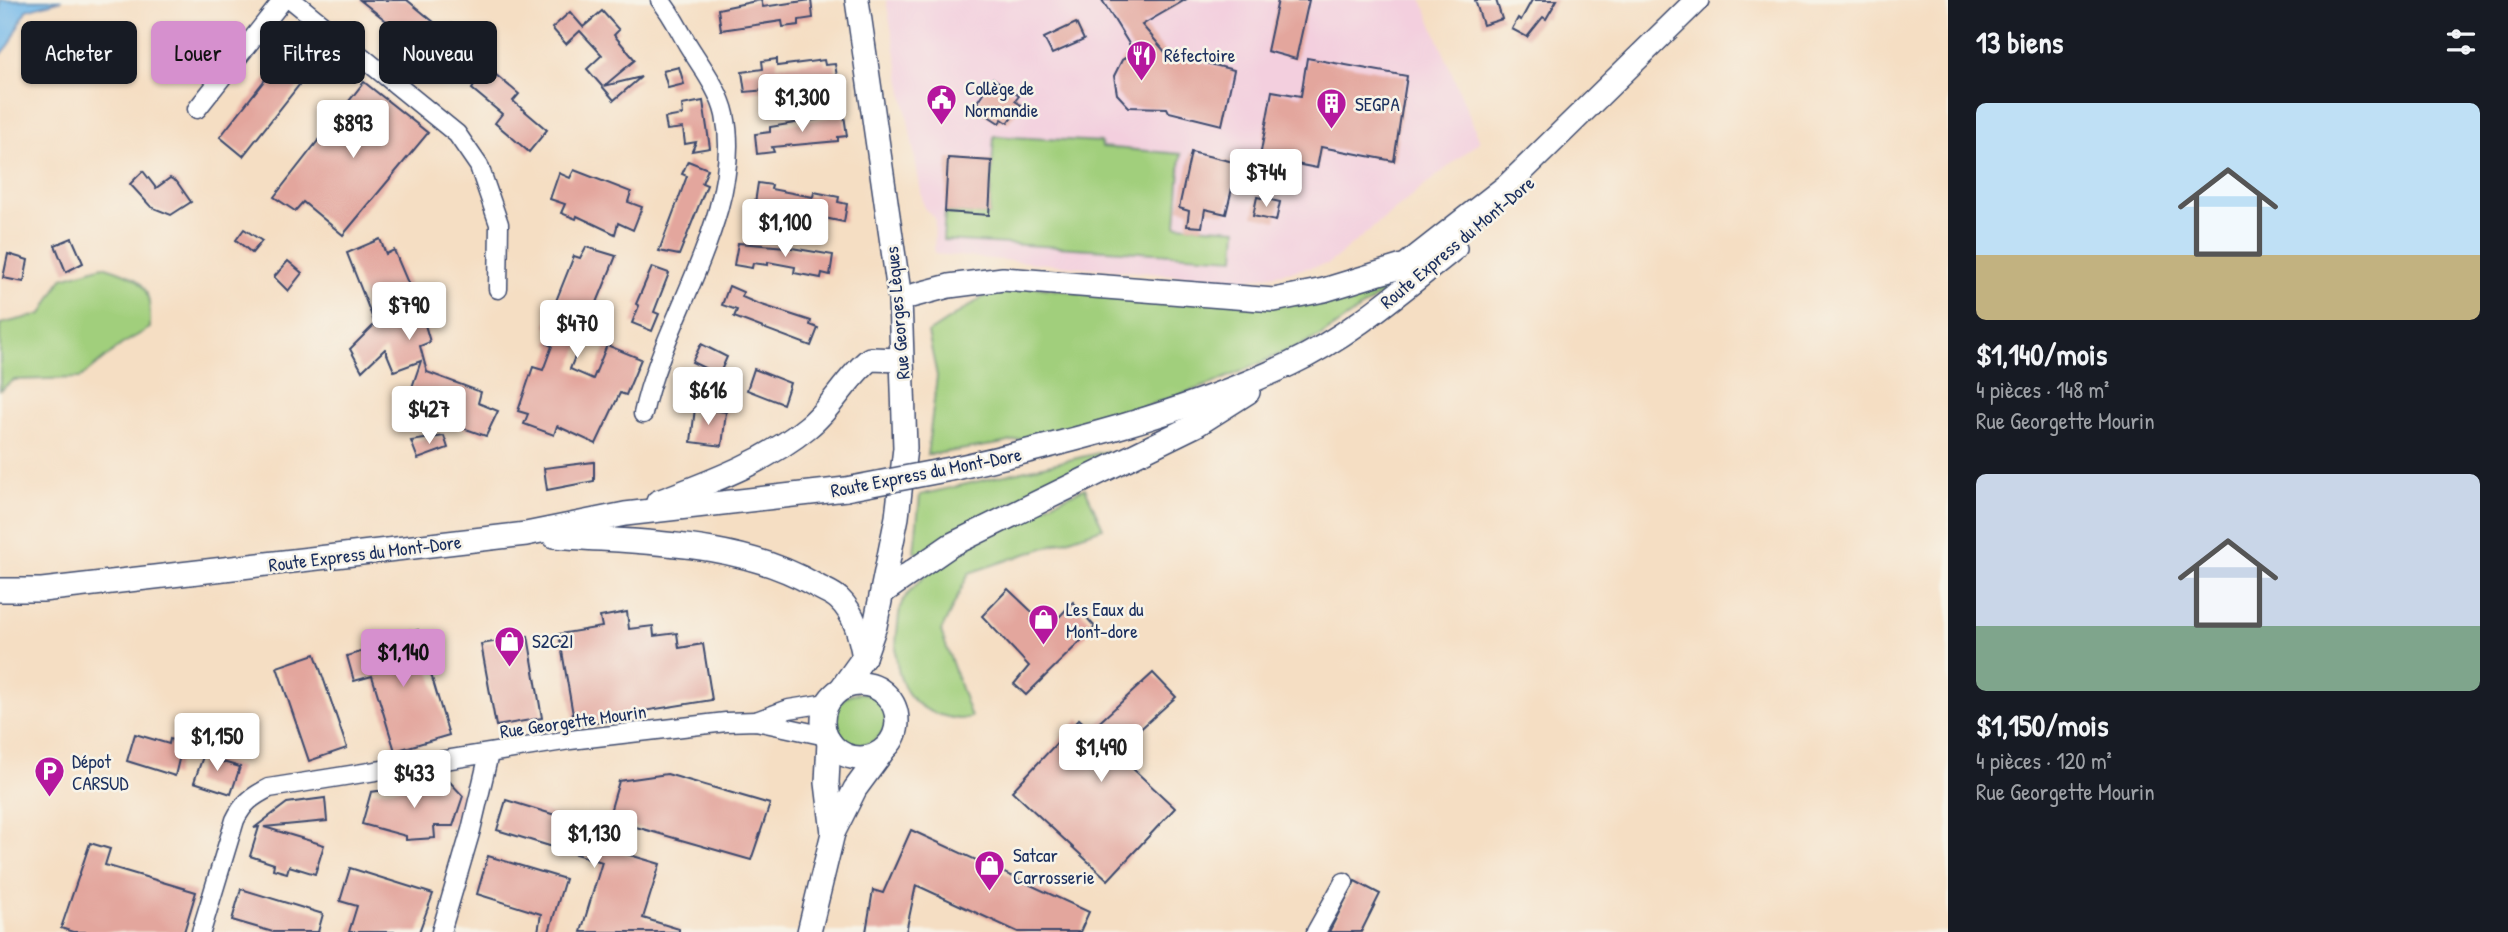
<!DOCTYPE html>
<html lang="fr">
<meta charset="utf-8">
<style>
:root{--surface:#171b24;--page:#242831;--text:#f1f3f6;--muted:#9ea1a6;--accent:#d690ce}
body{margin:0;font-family:"Patrick Hand",sans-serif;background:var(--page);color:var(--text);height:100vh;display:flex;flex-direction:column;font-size:26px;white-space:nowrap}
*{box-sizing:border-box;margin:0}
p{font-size:23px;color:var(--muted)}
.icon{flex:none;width:38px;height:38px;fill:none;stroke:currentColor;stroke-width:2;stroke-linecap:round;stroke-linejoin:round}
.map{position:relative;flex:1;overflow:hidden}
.drawer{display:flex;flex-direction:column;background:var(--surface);width:560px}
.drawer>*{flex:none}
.banner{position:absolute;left:21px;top:21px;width:665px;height:63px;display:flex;gap:14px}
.price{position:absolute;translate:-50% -60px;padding:0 16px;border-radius:7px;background:#fff;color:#222;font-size:23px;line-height:46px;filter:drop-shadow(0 2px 4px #0008)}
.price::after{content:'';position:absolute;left:50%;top:42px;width:21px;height:16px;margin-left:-10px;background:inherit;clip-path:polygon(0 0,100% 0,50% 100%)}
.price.on{background:var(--accent);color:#111}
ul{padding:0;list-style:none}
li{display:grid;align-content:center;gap:14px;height:371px;padding:0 28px}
li span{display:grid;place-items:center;height:217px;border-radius:10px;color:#555}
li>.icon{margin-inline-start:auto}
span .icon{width:126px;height:126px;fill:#fffc;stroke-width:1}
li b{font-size:30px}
h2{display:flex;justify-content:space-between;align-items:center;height:84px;padding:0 28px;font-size:30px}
.tag{padding:0 24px;border-radius:10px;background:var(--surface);box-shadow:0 2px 5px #0004;font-size:24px;line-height:63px}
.tag.on{background:var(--accent);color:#111}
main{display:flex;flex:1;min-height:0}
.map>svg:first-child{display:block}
.built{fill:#f3cfde}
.green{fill:#a1cf7c;stroke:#5e7f6d;stroke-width:2}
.water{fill:#72b8e9;stroke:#4674a4;stroke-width:2}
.building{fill:#e3a69d}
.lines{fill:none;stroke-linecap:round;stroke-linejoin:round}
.minor-casing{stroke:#3c496d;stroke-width:21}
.major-casing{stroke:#3c496d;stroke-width:26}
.minor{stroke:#fff;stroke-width:18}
.major{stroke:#fff;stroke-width:23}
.major-bridge-casing{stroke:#3c496d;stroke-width:26;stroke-linecap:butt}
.major-bridge{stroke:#fff;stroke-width:23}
.labels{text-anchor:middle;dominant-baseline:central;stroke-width:5;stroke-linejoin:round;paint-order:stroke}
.poi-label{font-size:19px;fill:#1b2f5e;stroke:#f7f3e8;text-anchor:start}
.street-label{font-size:19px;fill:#1b2f5e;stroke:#f7f3e8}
</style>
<main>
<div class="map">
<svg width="1948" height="932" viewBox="0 0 1948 932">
<rect width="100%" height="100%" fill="#f7f3e8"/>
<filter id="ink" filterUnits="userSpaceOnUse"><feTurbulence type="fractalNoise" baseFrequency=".0143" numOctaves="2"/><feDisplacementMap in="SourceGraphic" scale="14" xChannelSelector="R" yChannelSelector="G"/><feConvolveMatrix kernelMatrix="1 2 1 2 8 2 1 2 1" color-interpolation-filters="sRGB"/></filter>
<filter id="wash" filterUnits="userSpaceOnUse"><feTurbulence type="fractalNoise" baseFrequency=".00686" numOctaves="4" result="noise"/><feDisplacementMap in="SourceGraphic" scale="28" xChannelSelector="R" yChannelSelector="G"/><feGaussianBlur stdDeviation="1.57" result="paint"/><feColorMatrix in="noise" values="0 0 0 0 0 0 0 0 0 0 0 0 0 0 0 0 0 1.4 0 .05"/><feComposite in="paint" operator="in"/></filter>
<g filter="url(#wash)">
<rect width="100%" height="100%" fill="#f5dec3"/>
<polygon class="built" points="886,0 1422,0 1480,141 1328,264 1240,281 934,254 935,218 924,208"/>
<g class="green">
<polygon points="994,136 1101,142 1102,147 1181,154 1176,225 1237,229 1235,258 943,240 945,212 989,215"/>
<path d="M103,266C144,279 151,284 150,328L121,345L80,378L14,380L0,390V324L42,314L62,278Z"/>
<polygon points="1389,280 1399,282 1319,337 1212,384 1098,422 999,444 927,455 937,376 928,333 985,296 1027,286 1138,300"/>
<polygon points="1107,451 1107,456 1046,483 924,554 914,552 920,495"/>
<path d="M1085,488L1103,528L969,573L941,631L971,717C959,721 952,718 940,715C898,703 892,663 898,624C899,616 899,605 904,599C947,542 1022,517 1085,488Z"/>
<circle cx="860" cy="719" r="26"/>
</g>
<polygon class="water" points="0,0 62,0 26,10 10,44 0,56"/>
<g id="blocks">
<g class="building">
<polygon points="360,0 407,0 446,32 452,24 495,62 490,70 519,94 513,101 547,130 529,152 495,123 502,114 472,89 476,83 439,51 433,58"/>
<polygon points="761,0 763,7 811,0 813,18 799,20 799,25 783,27 782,21 721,30 718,9"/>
<polygon points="1102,0 1185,0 1142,25 1166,53 1234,70 1222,125 1169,112 1167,108 1129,107 1117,94 1114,76 1122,60 1134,52"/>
<polygon points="1278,0 1309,0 1296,59 1267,51"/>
<polygon points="1475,0 1496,0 1502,19 1483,25"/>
<polygon points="1532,0 1557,0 1546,19 1543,17 1527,37 1512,29 1518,18 1521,20"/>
<polygon points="602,11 619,30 614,35 635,60 604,86 641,77 614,100 587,69 602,55 580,31 566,44 552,28 570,12 583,27"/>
<polygon points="1076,23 1084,40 1052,54 1044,38"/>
<polygon points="303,31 326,51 243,156 220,137"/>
<polygon points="1307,58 1407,76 1394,161 1321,147 1317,168 1260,157 1272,91 1301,96"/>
<polygon points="777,59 777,66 824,60 825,65 835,64 838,83 745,92 742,72 763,69 762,61"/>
<polygon points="679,67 684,84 668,88 663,71"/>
<polygon points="993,78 1019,96 1015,101 1021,105 1008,123 1002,119 999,123 982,112 984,108 977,102"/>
<polygon points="364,82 428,133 343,235 303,202 295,211 274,197"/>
<polygon points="703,101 710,148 692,151 696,142 685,144 683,128 667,130 665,118 683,115 682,105"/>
<polygon points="844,115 847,136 838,137 838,141 772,147 774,152 757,154 755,134 770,132 770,127"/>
<polygon points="1191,152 1238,163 1226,214 1205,209 1202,227 1187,226 1189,211 1179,208"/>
<polygon points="948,158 992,161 989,215 945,212"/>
<polygon points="688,161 708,169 702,183 707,185 679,255 659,251 687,176 682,174"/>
<polygon points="574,170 631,192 628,202 642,207 633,230 618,223 615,234 577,216 576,219 561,213 565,204 550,199 559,173 570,178"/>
<polygon points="143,171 156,188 170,178 177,182 191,202 171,215 151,207 130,184"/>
<polygon points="758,183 772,185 771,189 813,197 814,192 839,197 838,202 847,204 844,222 785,210 769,210 769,205 755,203"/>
<polygon points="1257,197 1280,202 1276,221 1253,216"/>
<polygon points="244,229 262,241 252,253 236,240"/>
<polygon points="72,238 83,263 66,272 55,245"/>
<polygon points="380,239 386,254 394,250 423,318 430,342 420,346 427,372 481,392 478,403 498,411 486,436 405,408 421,361 394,371 385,349 362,371 350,349 375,324 347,253"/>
<polygon points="738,243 786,247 833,255 830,275 822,273 821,278 794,273 795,267 768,262 768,265 753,263 752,268 734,265"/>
<polygon points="586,247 616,256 570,369 593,379 607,345 641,359 626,395 620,393 596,444 557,426 554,435 524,424 528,414 518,411 533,367 543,370 552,346 548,344 555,330 546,326 574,256 580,258"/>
<polygon points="8,254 28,260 24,282 3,278"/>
<polygon points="288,261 302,273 288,291 274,277"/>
<polygon points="652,267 669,273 654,312 659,314 652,331 632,323 639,306 636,304"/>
<polygon points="729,286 743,292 742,297 756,303 811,321 810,325 818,328 811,346 734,317 737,310 722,305"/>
<polygon points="701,344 727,357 719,375 692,362"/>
<polygon points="754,369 790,383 783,404 747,390"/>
<polygon points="695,408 726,412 722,446 691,442"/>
<polygon points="444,436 448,448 418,459 411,441"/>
<polygon points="594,462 594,481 547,490 544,468"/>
<polygon points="1008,589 1049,628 1073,602 1095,627 1026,695 1014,684 1029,666 982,616"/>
<polygon points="627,612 629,629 653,626 654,636 677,633 679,648 703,644 712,700 612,716 613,720 575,726 559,634 602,627 600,617"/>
<polygon points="418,630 449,735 395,751 372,676 354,681 347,656 367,650 366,645"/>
<polygon points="528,636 542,718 496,726 481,644"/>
<polygon points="315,654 347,748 309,761 277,667"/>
<polygon points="1153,673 1176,697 1115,752 1175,808 1108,880 1012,791 1079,719 1091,730"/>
<polygon points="135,734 169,744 170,739 183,743 175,776 127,761"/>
<polygon points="206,748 218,753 216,760 240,767 231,794 194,782"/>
<polygon points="667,774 770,804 751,860 608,819 619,781"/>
<polygon points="449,781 463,796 453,826 434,826 435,838 406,840 406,836 362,824 371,792"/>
<polygon points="325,798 327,821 264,827 324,845 315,874 289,866 287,873 273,869 274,864 250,856 259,827 254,828 287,803"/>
<polygon points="506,800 588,825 583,841 660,864 643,918 679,929 679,932 581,932 602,862 497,830"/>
<polygon points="911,830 1089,912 1080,932 1018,932 916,885 906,932 866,932 873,890 883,893"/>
<polygon points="90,843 110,849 105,865 196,892 184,932 73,932 61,928"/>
<polygon points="488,856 565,879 549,932 538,932 541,914 477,894"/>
<polygon points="350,868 433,894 419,932 349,932 357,906 340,901"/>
<polygon points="1355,881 1380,894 1361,932 1329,932"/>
<polygon points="241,889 323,914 318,932 273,932 232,920"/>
</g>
</g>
</g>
<g filter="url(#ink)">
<use href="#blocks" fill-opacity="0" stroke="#3c496d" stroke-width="2"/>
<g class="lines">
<defs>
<g id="minor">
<polyline points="292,0 457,134 479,166 499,224 498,289"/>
<polyline points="197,109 283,0"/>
<path d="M643,414C662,321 745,210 725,115C720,91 701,66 688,45C679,30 672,14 660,0"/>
<polyline points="756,721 789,709 827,703"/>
<path d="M201,932L235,820C243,803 253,796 269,788L570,740L726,722L756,721L826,736"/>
<polyline points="441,932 471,830 489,754"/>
<polyline points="1316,932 1344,882"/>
</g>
<g id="major">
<polyline points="900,299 949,286 1003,279 1274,300 1324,290 1406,265 1508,185 1697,0"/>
<path d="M956,468C1070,442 1183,414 1290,364C1350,336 1403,289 1455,248"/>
<path d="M658,502C710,482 764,463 808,427C832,408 846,378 870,359L901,360"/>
<path d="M554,536C641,543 737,540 815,585C823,590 833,593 839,599C855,614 860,636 864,657"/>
<polyline points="0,590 42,590 526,534 625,514 846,489"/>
<polyline points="883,592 951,545 1196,425 1248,392"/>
<circle cx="860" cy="721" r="37"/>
<polyline points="841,689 864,657 875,626 897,517 905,448 900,299 857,0"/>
<polyline points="829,741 827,783 833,833"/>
<polyline points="809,932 833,833 855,789 883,751"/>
</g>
</defs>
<use href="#minor" class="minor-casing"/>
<use href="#major" class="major-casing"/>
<use href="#minor" class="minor"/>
<use href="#major" class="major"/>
<defs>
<polyline id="major-bridge" points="846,489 956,468"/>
</defs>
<use href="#major-bridge" class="major-bridge-casing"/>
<use href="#major-bridge" class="major-bridge"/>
</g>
</g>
<defs>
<symbol id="restaurant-pin" viewBox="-11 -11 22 30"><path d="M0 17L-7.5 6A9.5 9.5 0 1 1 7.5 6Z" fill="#b5179e" stroke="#f7f3e8"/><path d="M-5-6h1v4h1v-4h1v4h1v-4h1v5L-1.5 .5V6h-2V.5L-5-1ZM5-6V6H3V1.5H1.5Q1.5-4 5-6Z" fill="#fff"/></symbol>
<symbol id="civic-pin" viewBox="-11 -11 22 30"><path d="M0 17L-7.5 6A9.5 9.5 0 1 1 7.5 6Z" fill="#b5179e" stroke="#f7f3e8"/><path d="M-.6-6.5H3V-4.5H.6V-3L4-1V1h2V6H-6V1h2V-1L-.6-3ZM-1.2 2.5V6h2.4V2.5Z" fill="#fff"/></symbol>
<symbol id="building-pin" viewBox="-11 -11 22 30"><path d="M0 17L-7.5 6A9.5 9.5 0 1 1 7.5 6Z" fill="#b5179e" stroke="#f7f3e8"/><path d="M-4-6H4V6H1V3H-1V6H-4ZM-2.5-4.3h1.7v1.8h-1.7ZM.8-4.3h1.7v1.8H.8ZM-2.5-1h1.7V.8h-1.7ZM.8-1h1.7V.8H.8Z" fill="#fff"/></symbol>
<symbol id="shop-pin" viewBox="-11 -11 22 30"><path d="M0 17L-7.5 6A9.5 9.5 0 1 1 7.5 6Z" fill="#b5179e" stroke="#f7f3e8"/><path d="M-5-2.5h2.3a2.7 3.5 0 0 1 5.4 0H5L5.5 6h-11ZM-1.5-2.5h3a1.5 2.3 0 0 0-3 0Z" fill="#fff"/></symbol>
<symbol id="parking-pin" viewBox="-11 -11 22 30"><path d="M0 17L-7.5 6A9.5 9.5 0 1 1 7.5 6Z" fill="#b5179e" stroke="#f7f3e8"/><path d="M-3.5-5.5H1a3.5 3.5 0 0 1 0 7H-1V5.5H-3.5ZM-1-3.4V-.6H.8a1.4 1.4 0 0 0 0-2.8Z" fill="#fff"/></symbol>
</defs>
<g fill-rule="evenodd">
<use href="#restaurant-pin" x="1124" y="38" width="35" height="47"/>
<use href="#civic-pin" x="924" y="82" width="35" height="47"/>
<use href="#building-pin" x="1314" y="86" width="35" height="47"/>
<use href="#shop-pin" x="1026" y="602" width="35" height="47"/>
<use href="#shop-pin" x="492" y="624" width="35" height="47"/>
<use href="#parking-pin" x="32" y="754" width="35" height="47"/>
<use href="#shop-pin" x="972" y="848" width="35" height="47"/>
</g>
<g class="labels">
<g class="poi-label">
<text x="1164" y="55">Réfectoire</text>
<text x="965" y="88">Collège de<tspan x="965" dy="22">Normandie</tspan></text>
<text x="1355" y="104">SEGPA</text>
<text x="1066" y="609">Les Eaux du<tspan x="1066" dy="22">Mont-dore</tspan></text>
<text x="532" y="641">S2C2I</text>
<text x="72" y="761">Dépot<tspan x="72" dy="22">CARSUD</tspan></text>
<text x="1013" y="855">Satcar<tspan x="1013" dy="22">Carrosserie</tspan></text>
</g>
<g class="street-label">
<text transform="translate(1457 242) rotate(-40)">Route Express du Mont-Dore</text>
<text transform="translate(897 313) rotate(-95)">Rue Georges Lèques</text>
<text transform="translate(926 472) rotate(-11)">Route Express du Mont-Dore</text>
<text transform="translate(365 553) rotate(-7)">Route Express du Mont-Dore</text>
<text transform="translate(573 721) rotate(-8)">Rue Georgette Mourin</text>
</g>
</g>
</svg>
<b class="price" style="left:802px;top:134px">$1,300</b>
<b class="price" style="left:353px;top:160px">$893</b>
<b class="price" style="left:1266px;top:209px">$744</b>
<b class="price" style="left:785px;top:259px">$1,100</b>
<b class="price" style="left:409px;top:342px">$790</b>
<b class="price" style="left:577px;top:360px">$470</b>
<b class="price" style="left:708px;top:427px">$616</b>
<b class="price" style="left:429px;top:446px">$427</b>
<b class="price on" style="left:403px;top:689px">$1,140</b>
<b class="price" style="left:217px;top:773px">$1,150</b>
<b class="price" style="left:1101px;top:784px">$1,490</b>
<b class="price" style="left:414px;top:810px">$433</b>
<b class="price" style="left:594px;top:870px">$1,130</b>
<div class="banner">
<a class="tag">Acheter</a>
<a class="tag on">Louer</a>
<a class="tag">Filtres</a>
<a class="tag">Nouveau</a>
</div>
</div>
<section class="drawer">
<h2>13 biens<svg class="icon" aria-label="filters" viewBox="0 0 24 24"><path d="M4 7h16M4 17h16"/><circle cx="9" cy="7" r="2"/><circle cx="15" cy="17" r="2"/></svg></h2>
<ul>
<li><span style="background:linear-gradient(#bfe0f5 70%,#c2b280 0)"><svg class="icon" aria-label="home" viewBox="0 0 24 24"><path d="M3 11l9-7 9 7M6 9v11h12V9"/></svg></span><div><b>$1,140/mois</b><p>4 pièces · 148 m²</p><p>Rue Georgette Mourin</p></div></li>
<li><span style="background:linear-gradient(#c9d6e8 70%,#7fa58c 0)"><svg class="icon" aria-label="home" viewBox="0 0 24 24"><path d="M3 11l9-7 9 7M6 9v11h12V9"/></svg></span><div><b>$1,150/mois</b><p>4 pièces · 120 m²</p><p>Rue Georgette Mourin</p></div></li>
</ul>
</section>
</main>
